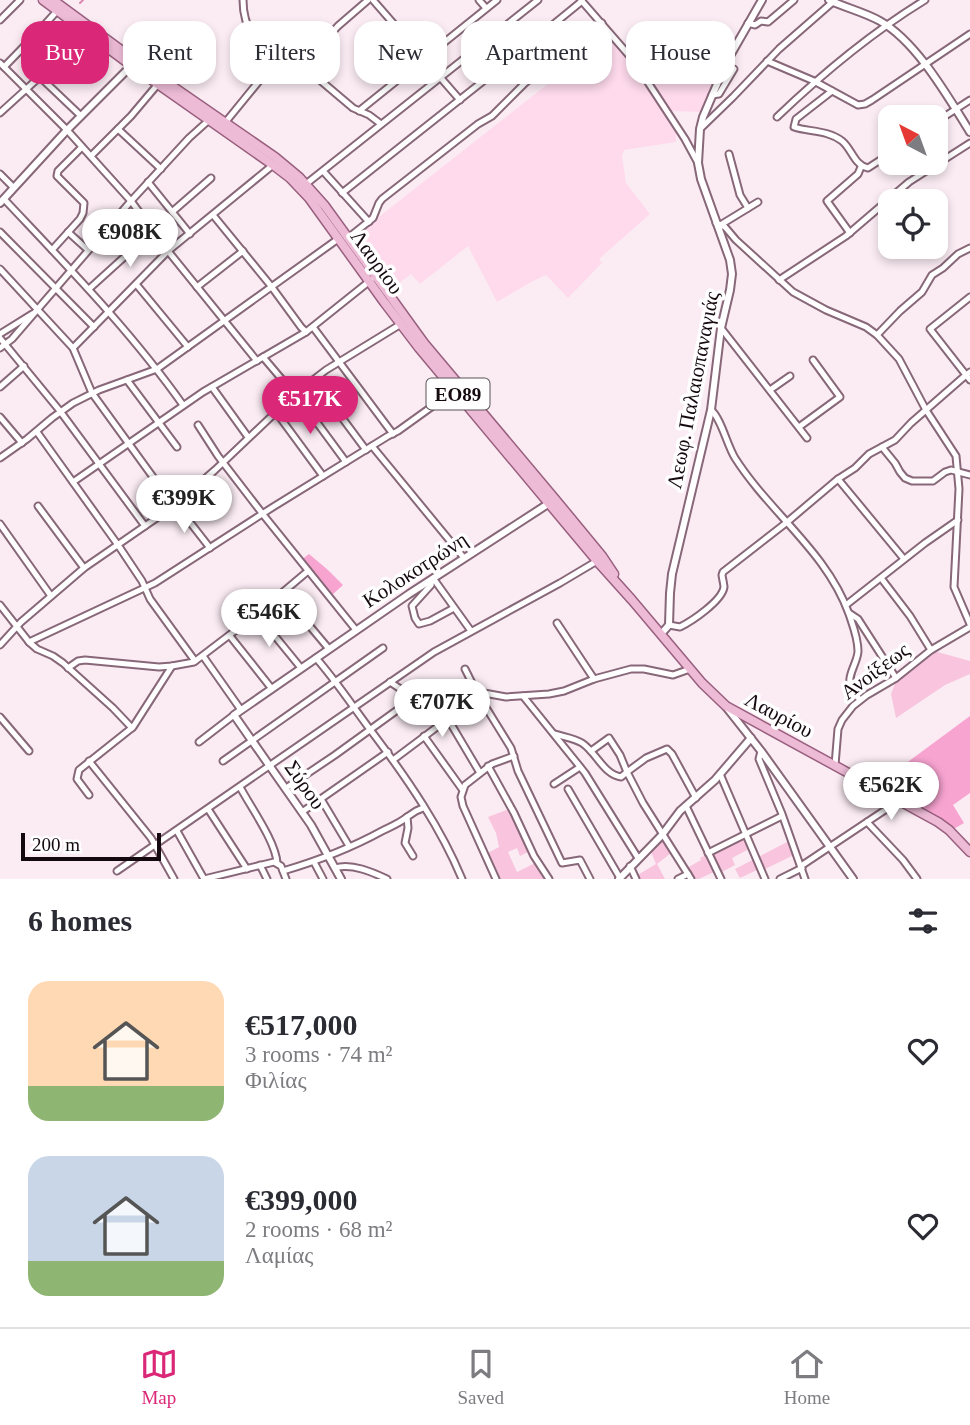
<!DOCTYPE html>
<meta charset="utf-8">
<style>
:root{--surface:#fff;--page:#f7f7f7;--text:#2b2b33;--muted:#7c7c81;--line:#e1e1e2;--accent:#db2777}
body{margin:0;font-family:Georgia,serif;background:var(--page);color:var(--text);height:100vh;display:flex;flex-direction:column;font-size:26px;white-space:nowrap}
*{box-sizing:border-box;margin:0}
p{font-size:23px;color:var(--muted)}
.icon{flex:none;width:38px;height:38px;fill:none;stroke:currentColor;stroke-width:2;stroke-linecap:round;stroke-linejoin:round}
.map{position:relative;height:879px;overflow:hidden}
.drawer{display:flex;flex-direction:column;background:var(--surface);flex:1}
.drawer>*{flex:none}
.banner{position:absolute;left:21px;top:21px;width:929px;height:63px;display:flex;gap:14px}
.needle{width:46px;rotate:319deg}
.controls{position:absolute;left:878px;top:105px;display:grid;gap:14px}
.controls a{display:grid;place-items:center;width:70px;height:70px;border-radius:14px;background:var(--surface);box-shadow:0 4px 10px #0003;font-size:35px}
.scale{position:absolute;left:21px;bottom:18px;width:140px;box-sizing:border-box;padding-left:7px;border:4px solid #14090f;border-top:0;font-size:19px;line-height:24px;white-space:nowrap;color:#14090f;-webkit-text-stroke:5px #fefefe;paint-order:stroke}
.price{position:absolute;translate:-50% -60px;padding:0 16px;border-radius:24px;background:#fff;color:#222;font-size:23px;line-height:46px;filter:drop-shadow(0 2px 4px #0008)}
.price::after{content:'';position:absolute;left:50%;top:42px;width:21px;height:16px;margin-left:-10px;background:inherit;clip-path:polygon(0 0,100% 0,50% 100%)}
.price.selected{background:var(--accent);color:#fff}
ul{padding:0;list-style:none}
li{display:flex;align-items:center;gap:21px;height:175px;padding:0 28px}
li span{display:grid;place-items:center;flex:none;width:196px;height:140px;border-radius:21px;color:#555}
li>.icon{margin-inline-start:auto}
span .icon{width:84px;height:84px;fill:#fffc;stroke-width:1}
li b{font-size:30px}
h2{display:flex;justify-content:space-between;align-items:center;height:84px;padding:0 28px;font-size:30px}
.pill{padding:0 24px;border-radius:21px;background:var(--surface);box-shadow:0 4px 10px #0003;font-size:24px;line-height:63px}
.pill.selected{background:var(--accent);color:#fff}
.tabs{display:flex;justify-content:space-around;align-items:center;height:98px;border-top:2px solid var(--line);background:var(--surface);font-size:19px;color:var(--muted)}
.tabs a{display:grid;justify-items:center;gap:4px}
.tabs .selected{color:var(--accent)}
.map>svg:first-child{display:block}
.built{fill:#fedaec}
.green{fill:#f8c4de}
.forest{fill:#f8a4d1}
.lines{fill:none;stroke-linecap:round;stroke-linejoin:round}
.stream{stroke:#d988b4;stroke-width:2}
.minor-casing{stroke:#876778;stroke-width:9}
.tertiary-casing{stroke:#876778;stroke-width:10}
.primary-casing{stroke:#995f7e;stroke-width:11}
.minor{stroke:#fff;stroke-width:5}
.tertiary{stroke:#fff;stroke-width:6}
.primary{stroke:#edbbd6;stroke-width:8}
.labels{text-anchor:middle;dominant-baseline:central;stroke-width:7;stroke-linejoin:round;paint-order:stroke}
.shield{fill:#fefefe;stroke:#5a5257;stroke-width:2}
.shield-label{font-size:19px;font-weight:bold;fill:#14090f}
.street-label{font-size:21px;fill:#14090f;stroke:#fefefe}
</style>
<div class="map">
<svg width="970" height="879" viewBox="0 0 970 879">
<rect width="100%" height="100%" fill="#fbecf3"/>
<polygon class="built" points="610,35 628,55 632,52 640,61 662,60 684,68 687,79 714,83 701,112 671,111 666,113 676,128 676,142 624,150 622,156 626,183 650,214 599,259 602,263 568,298 546,275 533,281 497,302 468,246 420,284 411,274 391,289 352,238"/>
<g class="green">
<polygon points="934,651 970,661 970,674 945,685 896,718 891,694 896,681"/>
<polygon points="509,809 530,851 520,856 517,848 508,852 517,872 535,863 546,879 497,879 486,854 499,847 496,833 488,817"/>
<polygon points="745,836 749,849 732,858 735,865 720,873 718,870 699,879 693,879 687,868 701,860 700,858"/>
<polygon points="662,839 671,853 657,864 665,879 637,879 636,876 656,864 650,849"/>
<polygon points="789,841 794,855 759,872 757,870 740,878 735,869"/>
</g>
<g class="forest">
<polygon points="309,554 328,570 343,585 331,596 301,560"/>
<polygon points="970,716 970,793 953,805 964,823 952,830 877,787 878,784"/>
</g>
<g class="lines">
<polyline class="stream" points="80,3 83,0"/>
<defs>
<g id="minor">
<polyline points="373,0 460,100"/>
<polyline points="479,0 486,8"/>
<polyline points="581,0 634,61 685,139 698,163"/>
<polyline points="0,20 20,0"/>
<polyline points="748,23 755,25 761,21 768,22 794,0"/>
<polyline points="273,60 289,69 296,69 318,48 338,26 368,0"/>
<polyline points="767,61 814,81 858,105 865,104 872,100 970,34"/>
<polyline points="0,63 67,130 131,201 168,251 257,361"/>
<polyline points="301,64 353,108 369,115 381,124"/>
<polyline points="4,67 39,31 57,11"/>
<polyline points="40,77 81,116"/>
<path d="M832,91L796,119L794,127C809,132 828,130 842,141C852,149 854,165 868,168L891,153"/>
<polyline points="712,95 719,94 734,69"/>
<polyline points="359,111 497,0"/>
<polyline points="0,113 88,33"/>
<path d="M777,117C823,73 871,33 925,0"/>
<polyline points="936,122 970,100"/>
<path d="M224,124L273,64C272,52 261,47 254,37C246,26 243,14 243,0"/>
<polyline points="118,129 161,169"/>
<polyline points="700,129 733,97 779,49 835,0"/>
<polyline points="729,154 740,195 748,208"/>
<polyline points="91,156 131,116 158,84"/>
<polyline points="323,171 369,222"/>
<polyline points="0,174 13,187"/>
<polyline points="148,182 190,234"/>
<polyline points="306,184 538,0"/>
<polyline points="342,193 511,59 582,1"/>
<path d="M4,199C66,265 130,330 183,405"/>
<polyline points="172,212 211,178"/>
<polyline points="213,215 271,286 301,327 306,332"/>
<polyline points="716,223 725,227 736,240 793,292 826,310 866,327 877,335 899,359 926,410 956,456 959,489 954,587 970,624"/>
<polyline points="722,224 758,202"/>
<polyline points="0,232 94,327"/>
<polyline points="68,232 88,250"/>
<polyline points="850,233 827,201 858,174 861,167"/>
<polyline points="348,238 373,218 379,203 382,199 478,124 492,116 525,83 602,23"/>
<polyline points="52,250 80,219 83,213 84,203 57,176 58,171 82,147"/>
<polyline points="0,269 73,348 92,393 174,506 182,512 210,548"/>
<polyline points="779,280 846,236 909,182 970,143"/>
<polyline points="136,284 188,347"/>
<polyline points="197,287 243,251"/>
<polyline points="89,289 153,231"/>
<polyline points="313,327 393,434"/>
<polyline points="721,328 807,438"/>
<polyline points="0,334 32,314"/>
<polyline points="877,335 900,311 922,292 932,275 943,268 958,254 970,248"/>
<polyline points="0,338 60,411 145,526"/>
<polyline points="0,348 12,339 131,201 189,138 209,120"/>
<polyline points="73,348 168,251 273,165"/>
<polyline points="263,357 307,409 346,462"/>
<polyline points="970,372 966,375 970,380"/>
<polyline points="127,380 177,447"/>
<polyline points="314,380 366,450"/>
<polyline points="0,387 24,366"/>
<polyline points="212,387 248,437"/>
<polyline points="770,390 790,376"/>
<path d="M711,410C721,418 727,445 735,458C770,513 827,552 849,614C853,626 858,638 858,651C858,662 846,676 851,687C853,692 857,696 860,700"/>
<polyline points="276,412 323,476"/>
<polyline points="0,417 22,443"/>
<polyline points="198,425 218,456 265,517 356,630"/>
<polyline points="799,427 840,397 813,360"/>
<polyline points="37,432 118,545 142,581 150,599 195,661"/>
<polyline points="372,446 464,558"/>
<polyline points="882,447 895,463 900,472 905,478 912,481 933,481 945,472 951,470 970,475"/>
<polyline points="0,458 27,439 52,418 73,403 99,390 157,369 338,239"/>
<polyline points="838,479 904,559"/>
<polyline points="73,482 203,392 306,332 371,280"/>
<polyline points="38,506 84,568"/>
<polyline points="0,524 51,596"/>
<polyline points="433,578 471,631"/>
<polyline points="881,578 910,616 931,650"/>
<polyline points="432,579 431,585 412,606 415,618 419,624 430,621 454,608"/>
<polyline points="282,593 329,649"/>
<polyline points="0,605 29,642 37,649 53,656 63,663 113,708 132,728"/>
<polyline points="846,605 925,543 958,520"/>
<polyline points="849,613 858,619 896,678"/>
<polyline points="257,614 301,668"/>
<polyline points="557,623 594,679"/>
<path d="M669,625L680,627C692,621 722,601 724,587C724,585 722,576 722,575L723,572L786,523L838,479L855,468L869,454L895,440L911,423L966,375L930,329L970,297"/>
<polyline points="230,636 272,689"/>
<polyline points="29,642 155,583 273,507 388,436 398,431 455,390"/>
<polyline points="0,645 21,622 84,568 174,506 215,470 295,394 326,370 401,324"/>
<polyline points="203,656 241,710"/>
<path d="M316,658C338,683 355,710 375,736C408,780 441,828 462,879"/>
<polyline points="68,668 78,661 85,660 159,667 172,666 194,662 257,614 308,571"/>
<polyline points="465,669 477,693 511,748 518,771 562,863 580,860 590,879"/>
<polyline points="390,682 399,688 420,696 441,724"/>
<polyline points="523,696 585,773 638,858"/>
<polyline points="0,717 29,751"/>
<polyline points="448,719 480,773"/>
<path d="M555,734C564,737 574,738 582,743C596,752 604,775 621,777L627,772L643,803L691,879"/>
<polyline points="424,736 462,789"/>
<polyline points="199,742 234,715"/>
<polyline points="591,751 609,738 620,755 627,772 646,758 667,749 672,754 696,798"/>
<polyline points="761,751 759,759 782,814 805,879"/>
<polyline points="393,760 453,715 463,700 475,694 484,693 506,697 549,694 564,691 594,679 631,669 644,669 673,675 690,669"/>
<polyline points="89,761 151,838 174,879"/>
<polyline points="223,761 383,648"/>
<polyline points="835,765 838,729 842,720 853,706 867,695 896,678 931,650 970,627"/>
<polyline points="488,766 514,813 534,856 549,879"/>
<polyline points="720,774 765,879"/>
<polyline points="554,784 580,767"/>
<path d="M240,787C250,806 276,842 277,863"/>
<polyline points="286,788 335,755 418,695"/>
<polyline points="568,789 620,878"/>
<polyline points="89,795 77,779 79,770 133,727 172,666"/>
<polyline points="321,799 349,846"/>
<polyline points="686,806 721,879"/>
<polyline points="208,809 247,869"/>
<polyline points="302,812 388,752"/>
<polyline points="867,822 903,860 917,879"/>
<polyline points="177,831 204,879"/>
<polyline points="708,853 782,816"/>
<polyline points="413,856 405,843 408,828 407,817 416,811 423,808"/>
<polyline points="314,862 323,879"/>
<polyline points="260,865 267,879"/>
<polyline points="630,866 636,879"/>
<polyline points="801,866 900,800"/>
<path d="M335,868C352,863 372,872 387,879"/>
<polyline points="117,871 434,652 560,583 597,561"/>
<path d="M283,871C317,861 351,848 382,831C390,827 400,823 407,817"/>
<polyline points="204,879 274,862 281,866 286,879"/>
<polyline points="496,879 463,806 461,797 465,785 492,764 514,756"/>
<polyline points="678,879 688,874"/>
<polyline points="780,879 802,868"/>
</g>
<g id="tertiary">
<path d="M829,0C846,8 864,12 880,21C917,42 948,97 970,132"/>
<polyline points="0,203 67,130 134,63"/>
<polyline points="661,634 669,625 670,593 672,574 711,410 721,328 730,290 732,274 730,260 701,179 698,163 700,129 703,117 727,61 762,0"/>
<polyline points="727,708 761,751 853,879"/>
<polyline points="341,879 311,825 234,715 409,594 551,502"/>
<polyline points="619,879 662,835 680,811 715,780 751,738"/>
</g>
<g id="primary">
<polyline points="43,0 132,66 273,165 290,178 309,198 384,302 419,348 597,561 632,600 702,683 726,706 938,822 949,830 970,852"/>
<polyline points="53,0 136,61 275,157 299,177 325,206 424,343 555,499 602,556 614,574"/>
</g>
</defs>
<use href="#minor" class="minor-casing"/>
<use href="#tertiary" class="tertiary-casing"/>
<use href="#primary" class="primary-casing"/>
<use href="#minor" class="minor"/>
<use href="#tertiary" class="tertiary"/>
<use href="#primary" class="primary"/>
</g>
<g class="labels">
<rect class="shield" x="426.5" y="378.5" width="63" height="31" rx="5"/>
<g class="shield-label">
<text x="458" y="394">ΕΟ89</text>
</g>
<g class="street-label">
<text transform="translate(377 262) rotate(54)">Λαυρίου</text>
<text transform="translate(693 390) rotate(-79)">Λεωφ. Παλαιοπαναγιάς</text>
<text transform="translate(415 570) rotate(-33)">Κολοκοτρώνη</text>
<text transform="translate(875 671) rotate(-37)">Ανοίξεως</text>
<text transform="translate(779 715) rotate(28)">Λαυρίου</text>
<text transform="translate(305 785) rotate(55)">Σύρου</text>
</g>
</g>
</svg>
<div class="controls">
<a><svg class="needle" viewBox="-14 -14 28 28"><path d="M0-13l5 13h-10z" fill="#e53935"/><path d="M0 13l5-13h-10z" fill="#7c7c81"/></svg></a>
<a><svg class="icon" aria-label="locate" viewBox="0 0 24 24"><circle cx="12" cy="12" r="6"/><path d="M12 2v4M12 18v4M2 12h4M18 12h4"/></svg></a>
</div>
<div class="scale">200 m</div>
<b class="price" style="left:130px;top:269px">€908K</b>
<b class="price selected" style="left:310px;top:436px">€517K</b>
<b class="price" style="left:184px;top:535px">€399K</b>
<b class="price" style="left:269px;top:649px">€546K</b>
<b class="price" style="left:442px;top:739px">€707K</b>
<b class="price" style="left:891px;top:822px">€562K</b>
<div class="banner">
<a class="pill selected">Buy</a>
<a class="pill">Rent</a>
<a class="pill">Filters</a>
<a class="pill">New</a>
<a class="pill">Apartment</a>
<a class="pill">House</a>
</div>
</div>
<section class="drawer">
<h2>6 homes<svg class="icon" aria-label="filters" viewBox="0 0 24 24"><path d="M4 7h16M4 17h16"/><circle cx="9" cy="7" r="2"/><circle cx="15" cy="17" r="2"/></svg></h2>
<ul>
<li><span style="background:linear-gradient(#ffd9b3 75%,#8fb573 0)"><svg class="icon" aria-label="home" viewBox="0 0 24 24"><path d="M3 11l9-7 9 7M6 9v11h12V9"/></svg></span><div><b>€517,000</b><p>3 rooms · 74 m²</p><p>Φιλίας</p></div><svg class="icon" aria-label="heart" viewBox="0 0 24 24"><path d="M12 20l-8-8c-3-5 5-10 8-4 3-6 11-1 8 4z"/></svg></li>
<li><span style="background:linear-gradient(#c9d6e8 75%,#8fb573 0)"><svg class="icon" aria-label="home" viewBox="0 0 24 24"><path d="M3 11l9-7 9 7M6 9v11h12V9"/></svg></span><div><b>€399,000</b><p>2 rooms · 68 m²</p><p>Λαμίας</p></div><svg class="icon" aria-label="heart" viewBox="0 0 24 24"><path d="M12 20l-8-8c-3-5 5-10 8-4 3-6 11-1 8 4z"/></svg></li>
</ul>
</section>
<nav class="tabs">
<a class="selected"><svg class="icon" aria-label="map" viewBox="0 0 24 24"><path d="M3 6l6-2 6 2 6-2v14l-6 2-6-2-6 2zM9 4v14M15 6v14"/></svg>Map</a>
<a><svg class="icon" aria-label="saved" viewBox="0 0 24 24"><path d="M7 4h10v16l-5-4-5 4z"/></svg>Saved</a>
<a><svg class="icon" aria-label="home" viewBox="0 0 24 24"><path d="M3 11l9-7 9 7M6 9v11h12V9"/></svg>Home</a>
</nav>
